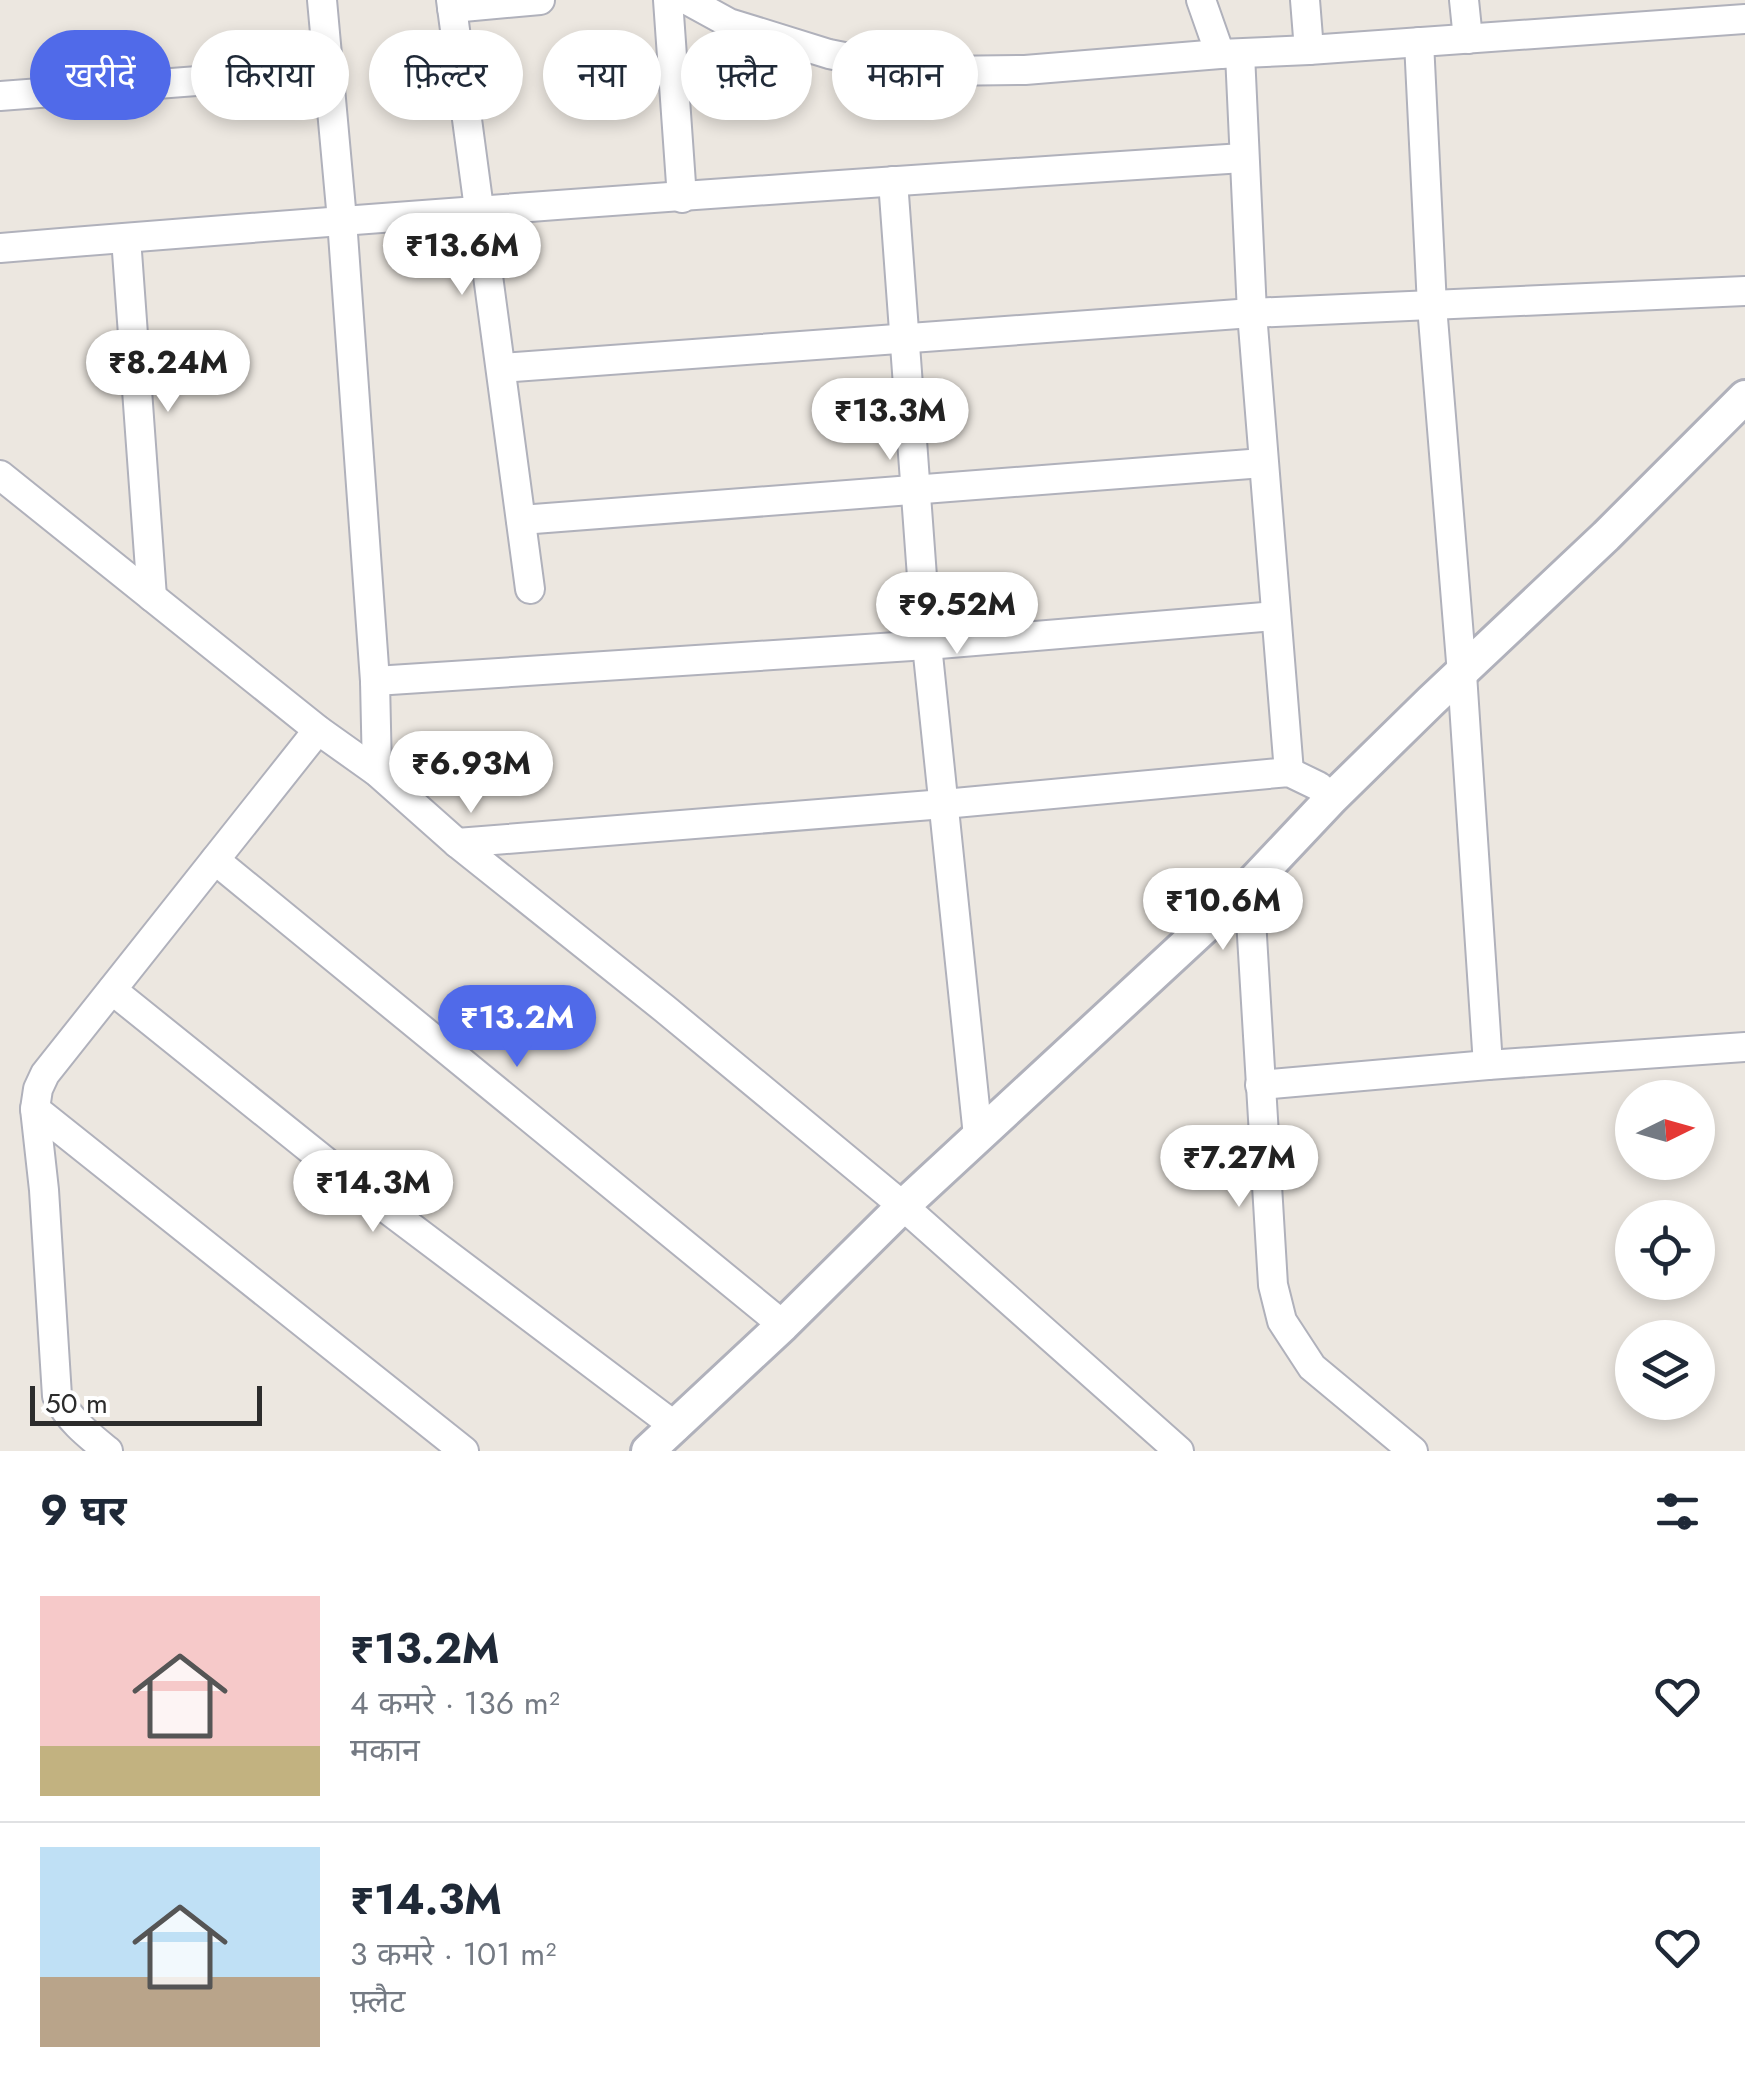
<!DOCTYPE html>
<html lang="hi">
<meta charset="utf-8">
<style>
:root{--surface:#fff;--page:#f6f6f7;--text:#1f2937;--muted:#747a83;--line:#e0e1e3;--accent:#506ae9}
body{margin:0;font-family:Jost,"Noto Sans Devanagari",sans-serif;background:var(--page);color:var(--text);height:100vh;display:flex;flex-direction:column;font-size:38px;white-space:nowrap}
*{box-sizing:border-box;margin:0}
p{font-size:32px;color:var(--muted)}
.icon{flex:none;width:55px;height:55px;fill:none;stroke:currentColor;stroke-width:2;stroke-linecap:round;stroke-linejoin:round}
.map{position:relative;height:1451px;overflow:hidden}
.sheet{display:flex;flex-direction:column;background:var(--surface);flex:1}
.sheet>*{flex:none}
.hud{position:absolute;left:30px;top:30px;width:1000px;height:90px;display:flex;gap:20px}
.needle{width:65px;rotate:85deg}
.controls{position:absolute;left:1615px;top:1080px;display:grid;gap:20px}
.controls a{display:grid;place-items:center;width:100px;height:100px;border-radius:50%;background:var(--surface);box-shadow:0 5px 15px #0003;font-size:50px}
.scale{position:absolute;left:30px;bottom:25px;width:232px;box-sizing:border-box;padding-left:10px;border:5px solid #2c2c2c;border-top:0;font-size:28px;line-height:35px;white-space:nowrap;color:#2c2c2c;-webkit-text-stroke:8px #fff;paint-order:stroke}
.price{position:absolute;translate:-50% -85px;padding:0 22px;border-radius:35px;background:#fff;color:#222;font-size:32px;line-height:65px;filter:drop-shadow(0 2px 5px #0008)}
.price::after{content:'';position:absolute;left:50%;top:60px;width:30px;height:22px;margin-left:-15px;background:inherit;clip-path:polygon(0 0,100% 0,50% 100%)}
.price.current{background:var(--accent);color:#fff}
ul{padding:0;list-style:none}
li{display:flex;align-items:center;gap:30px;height:250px;padding:0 40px}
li+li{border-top:2px solid var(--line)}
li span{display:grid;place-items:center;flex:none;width:280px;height:200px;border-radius:0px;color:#555}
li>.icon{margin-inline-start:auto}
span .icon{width:120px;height:120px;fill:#fffc;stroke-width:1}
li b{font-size:42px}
h2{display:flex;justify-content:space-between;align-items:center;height:120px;padding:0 40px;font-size:42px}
.tag{padding:0 35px;border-radius:45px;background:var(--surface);box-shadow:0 5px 15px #0003;font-size:35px;line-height:90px}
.tag.current{background:var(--accent);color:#fff}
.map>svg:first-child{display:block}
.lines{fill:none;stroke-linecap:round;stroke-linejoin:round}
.minor-casing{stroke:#b0b1bb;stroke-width:32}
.tertiary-casing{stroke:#b0b1bb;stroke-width:38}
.minor{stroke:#fff;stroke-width:28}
.tertiary{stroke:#fff;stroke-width:32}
</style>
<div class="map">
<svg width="1745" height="1451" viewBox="0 0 1745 1451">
<rect width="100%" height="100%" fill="#ece7e0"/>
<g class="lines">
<defs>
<g id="minor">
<polyline points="322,0 342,220 375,681 377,772"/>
<polyline points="451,0 530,589"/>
<polyline points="668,0 682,198"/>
<polyline points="687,0 729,23 829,54 879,64 938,71 1025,70 1220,54 1309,50 1745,19"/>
<polyline points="1201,0 1220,54"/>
<polyline points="1305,0 1309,50"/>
<polyline points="1464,0 1468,39"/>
<polyline points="452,8 540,0"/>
<polyline points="1419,42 1432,306 1462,674 1488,1065"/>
<polyline points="1240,54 1252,313 1289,772"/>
<polyline points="0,96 329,71"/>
<polyline points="893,181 927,645 978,1136"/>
<polyline points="126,238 152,597"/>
<path d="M0,248C414,214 828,185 1243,158"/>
<polyline points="501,368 1252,313 1745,291"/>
<polyline points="0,475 318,730 377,772 457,843 665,1009 903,1206 1179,1451"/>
<polyline points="521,520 1263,463"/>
<polyline points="375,681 927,645 1275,616"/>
<polyline points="457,843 944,804 1289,772 1318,786 1332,798"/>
<polyline points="215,860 783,1325"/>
<polyline points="1249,886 1273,1285 1282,1321 1312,1367 1413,1451"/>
<polyline points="112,990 346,1178 676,1427"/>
<polyline points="1260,1085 1488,1065 1745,1047"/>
<polyline points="35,1109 464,1451"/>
<path d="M108,1451C87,1434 69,1420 57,1396L44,1190L35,1109L38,1089L45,1074L318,730"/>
</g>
<polyline id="tertiary" points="648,1451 783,1325 903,1206 1249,886 1332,798 1431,701 1606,536 1745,397"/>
</defs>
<use href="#minor" class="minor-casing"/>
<use href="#tertiary" class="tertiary-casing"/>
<use href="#minor" class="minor"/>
<use href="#tertiary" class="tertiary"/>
</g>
</svg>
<div class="controls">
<a><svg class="needle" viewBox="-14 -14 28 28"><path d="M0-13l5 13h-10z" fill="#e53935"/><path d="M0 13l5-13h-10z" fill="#747a83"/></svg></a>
<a><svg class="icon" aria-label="locate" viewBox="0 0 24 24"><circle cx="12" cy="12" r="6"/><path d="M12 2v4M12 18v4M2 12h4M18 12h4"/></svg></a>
<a><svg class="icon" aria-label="layers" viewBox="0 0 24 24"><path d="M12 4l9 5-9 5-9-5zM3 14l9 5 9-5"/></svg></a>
</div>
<div class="scale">50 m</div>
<b class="price" style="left:462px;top:298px">₹13.6M</b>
<b class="price" style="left:168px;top:415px">₹8.24M</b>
<b class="price" style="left:890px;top:463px">₹13.3M</b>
<b class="price" style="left:957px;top:657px">₹9.52M</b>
<b class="price" style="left:471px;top:816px">₹6.93M</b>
<b class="price" style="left:1223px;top:953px">₹10.6M</b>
<b class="price current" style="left:517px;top:1070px">₹13.2M</b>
<b class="price" style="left:1239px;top:1210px">₹7.27M</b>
<b class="price" style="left:373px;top:1235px">₹14.3M</b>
<div class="hud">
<a class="tag current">खरीदें</a>
<a class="tag">किराया</a>
<a class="tag">फ़िल्टर</a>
<a class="tag">नया</a>
<a class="tag">फ़्लैट</a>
<a class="tag">मकान</a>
</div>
</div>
<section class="sheet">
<h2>9 घर<svg class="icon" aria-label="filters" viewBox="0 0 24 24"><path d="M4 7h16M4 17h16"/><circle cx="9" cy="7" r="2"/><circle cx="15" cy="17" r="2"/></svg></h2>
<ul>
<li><span style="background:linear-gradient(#f6c9c9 75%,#c2b280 0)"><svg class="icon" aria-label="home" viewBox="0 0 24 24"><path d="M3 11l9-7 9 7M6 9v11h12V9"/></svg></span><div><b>₹13.2M</b><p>4 कमरे · 136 m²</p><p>मकान</p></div><svg class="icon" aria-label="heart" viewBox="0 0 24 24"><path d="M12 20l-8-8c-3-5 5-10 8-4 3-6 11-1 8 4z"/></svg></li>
<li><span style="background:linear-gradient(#bfe0f5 65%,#b9a48a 0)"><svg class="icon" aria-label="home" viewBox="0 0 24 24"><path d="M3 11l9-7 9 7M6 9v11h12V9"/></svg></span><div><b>₹14.3M</b><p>3 कमरे · 101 m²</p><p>फ़्लैट</p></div><svg class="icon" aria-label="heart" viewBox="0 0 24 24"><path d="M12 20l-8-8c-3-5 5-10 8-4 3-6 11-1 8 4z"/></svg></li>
</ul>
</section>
